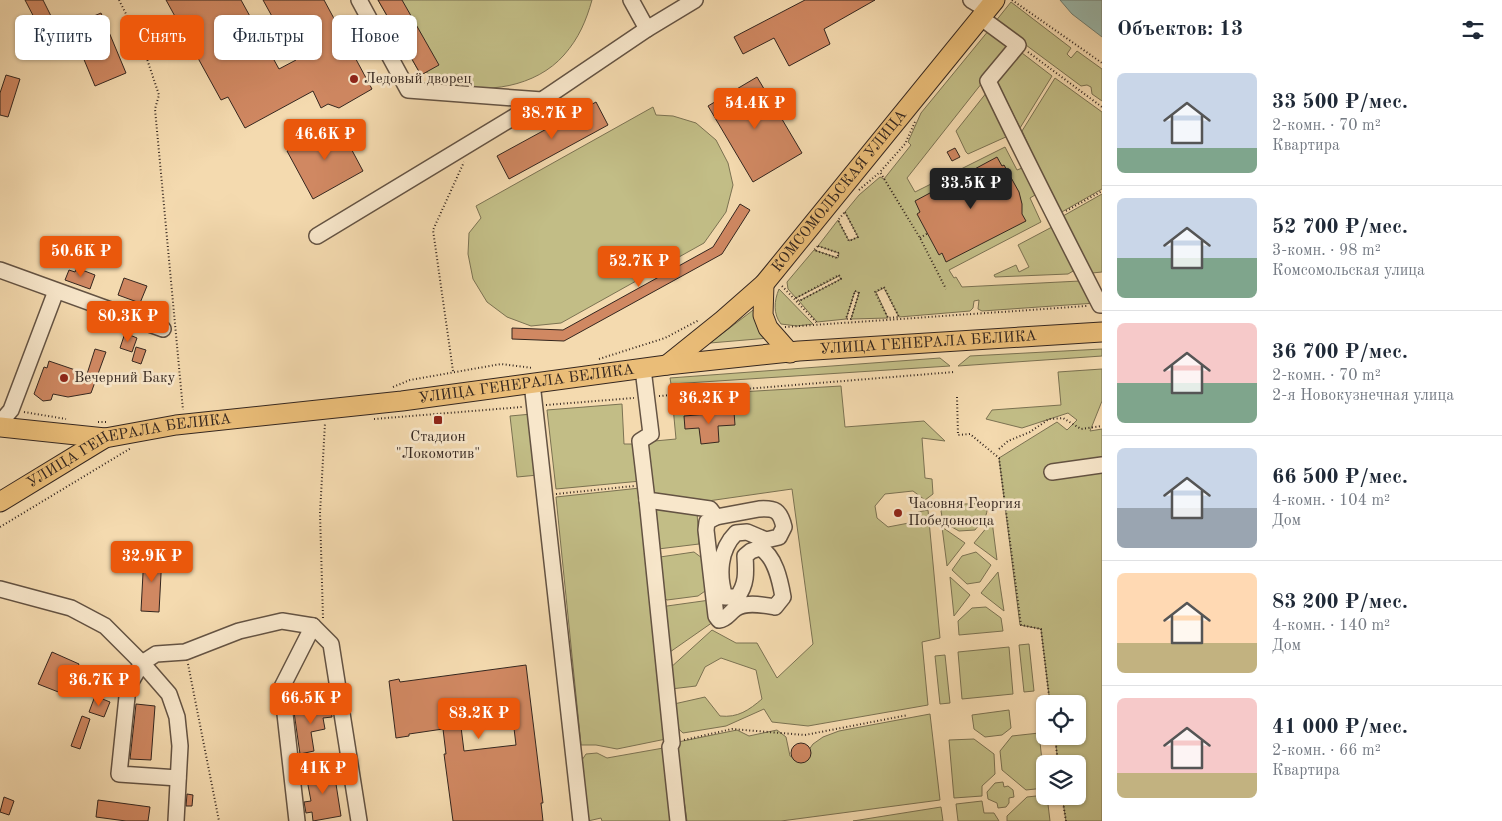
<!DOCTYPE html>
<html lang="ru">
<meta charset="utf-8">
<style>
:root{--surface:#fff;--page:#f2f2f3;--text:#1f2937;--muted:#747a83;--line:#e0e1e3;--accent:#ea580c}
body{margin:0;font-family:"Old Standard TT",serif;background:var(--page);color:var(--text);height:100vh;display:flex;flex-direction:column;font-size:19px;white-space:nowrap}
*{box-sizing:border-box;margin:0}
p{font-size:16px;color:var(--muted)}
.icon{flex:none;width:28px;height:28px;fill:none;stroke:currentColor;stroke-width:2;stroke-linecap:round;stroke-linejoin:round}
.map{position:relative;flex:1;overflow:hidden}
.drawer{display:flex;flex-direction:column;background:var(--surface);width:400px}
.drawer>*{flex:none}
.banner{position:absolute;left:15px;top:15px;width:475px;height:45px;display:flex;gap:10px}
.tools{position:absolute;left:1036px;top:695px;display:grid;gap:10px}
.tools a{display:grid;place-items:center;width:50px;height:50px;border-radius:8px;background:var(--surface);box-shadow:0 1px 4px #0004;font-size:25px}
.price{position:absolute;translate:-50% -42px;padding:0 11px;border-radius:5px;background:var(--accent);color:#fff;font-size:16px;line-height:32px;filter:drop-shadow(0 1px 2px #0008)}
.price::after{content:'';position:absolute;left:50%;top:30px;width:15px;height:11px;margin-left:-8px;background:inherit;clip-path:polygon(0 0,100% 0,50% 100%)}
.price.active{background:#222;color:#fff}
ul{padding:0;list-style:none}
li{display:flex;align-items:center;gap:15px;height:125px;padding:0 15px}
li+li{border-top:1px solid var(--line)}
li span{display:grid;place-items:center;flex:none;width:140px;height:100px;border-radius:8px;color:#555}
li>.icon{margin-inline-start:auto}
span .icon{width:60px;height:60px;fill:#fffc;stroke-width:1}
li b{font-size:21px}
h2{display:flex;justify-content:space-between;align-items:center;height:60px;padding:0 15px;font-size:21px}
.tag{padding:0 18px;border-radius:8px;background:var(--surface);box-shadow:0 1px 4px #0004;font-size:18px;line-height:45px}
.tag.active{background:var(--accent);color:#fff}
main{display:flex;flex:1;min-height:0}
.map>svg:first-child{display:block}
.green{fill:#c2bd86;stroke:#7b7252}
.water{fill:#9cbaad;stroke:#727f74}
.building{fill:#d08862;stroke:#34261f;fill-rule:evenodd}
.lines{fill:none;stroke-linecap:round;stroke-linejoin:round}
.minor-casing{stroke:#645343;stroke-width:18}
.major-casing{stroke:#34261f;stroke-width:21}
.path{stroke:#34261f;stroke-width:2;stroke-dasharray:1 2.5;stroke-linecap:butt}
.minor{stroke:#f8e7cb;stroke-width:15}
.major{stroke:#eabd78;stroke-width:19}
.poi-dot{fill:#8f2418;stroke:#f8e7cb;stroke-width:2}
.labels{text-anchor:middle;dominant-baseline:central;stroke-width:5;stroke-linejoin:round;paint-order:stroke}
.poi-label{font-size:15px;fill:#34261f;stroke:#f8e7cb;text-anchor:start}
.street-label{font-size:15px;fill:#34261f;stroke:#f8e7cb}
</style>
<main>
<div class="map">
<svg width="1102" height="821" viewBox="0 0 1102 821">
<rect width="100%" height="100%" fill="#f4daaf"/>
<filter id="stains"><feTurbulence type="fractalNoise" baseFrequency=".004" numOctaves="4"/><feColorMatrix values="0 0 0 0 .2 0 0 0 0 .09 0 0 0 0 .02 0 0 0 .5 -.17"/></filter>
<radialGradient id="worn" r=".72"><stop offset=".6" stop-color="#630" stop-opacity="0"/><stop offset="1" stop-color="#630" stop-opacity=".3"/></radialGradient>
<g class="green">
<path d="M378,0H592C586,21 579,38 564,55C536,87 485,95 446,83C439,81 432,76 426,72L421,75Z"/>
<polygon points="1011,2 1071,48 1067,54 1071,58 1077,51 1102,69 1102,101 1092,94 1091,87 1087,85 1081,86 995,22"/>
<polygon points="989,30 1009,43 1008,50 907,178 915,192 1005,147 1017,170 1027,166 1040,192 1030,198 1041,222 949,270 954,278 956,277 962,287 1080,281 1096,303 982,311 978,309 979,300 974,301 973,308 970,311 899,317 884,288 876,292 888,318 851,319 859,293 855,291 846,319 817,322 799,301 841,279 839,276 796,298 788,289 787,282 814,250 838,258 839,253 818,246 838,220 849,241 858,237 845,212 859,195 880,177 884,179 911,145 908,142 921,113"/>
<polygon points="1018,52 1022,53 1052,76 1020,128 997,81"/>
<polygon points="1055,78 1102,112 1102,189 1060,213 1022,131"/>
<polygon points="987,92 1008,136 968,154 966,152 956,131"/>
<polygon points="653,107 656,115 673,116 696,123 716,140 728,163 733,185 726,212 704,243 561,323 531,326 507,317 487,302 473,279 468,254 469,233 481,218 476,206"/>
<polygon points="1102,194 1102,272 1092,273 1089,271 1063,216"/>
<polygon points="1052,227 1056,227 1075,270 1068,274 995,277 994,275 1016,265 1019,272 1029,267 1018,245"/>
<path d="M779,289L813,324L797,326L781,324C773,314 774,301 779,289Z"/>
<polygon points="761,304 769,338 710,343"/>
<polygon points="1102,349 1102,356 958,366 970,356"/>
<polygon points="940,358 950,366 671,384 670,378"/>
<polygon points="1102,369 1102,401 1090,431 1102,429 1102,821 1066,821 1062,796 1078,796 1078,764 1058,764 1055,736 1078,736 1078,704 1050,704 1041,629 1020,625 999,458 1057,422 1067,430 1077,420 1068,413 1022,428 986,419 992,410 1061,405 1058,372"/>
<path d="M841,386L845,427L924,421L945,441L922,438L925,478L932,479L933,494L925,500L913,491L885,494L875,506L877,518L888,527L914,522L918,512L928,510L940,638L922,642L928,705L808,726L772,722L764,709L726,726L683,733L670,721L674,704L705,697L720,716C738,718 749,710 762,699L756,670L721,658L705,667L696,686L671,689L669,669L712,630L736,643H757L777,678L813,644L792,489L694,503L650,494L644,442L676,439L672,396Z"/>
<polygon points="622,404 624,444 638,444 641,481 556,489 547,410"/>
<polygon points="532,414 538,475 517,477 510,416"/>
<polygon points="640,488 666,739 617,749 596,745 581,745 556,497"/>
<path d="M985,503C991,514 982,521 975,530L959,531L943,522L941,511L946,505Z"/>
<polygon points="651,508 697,512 699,544 658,549"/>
<polygon points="992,521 997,560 974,543"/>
<polygon points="942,527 965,543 947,566"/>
<polygon points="694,552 702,558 708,589 698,596 667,600 659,595 655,563 660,557"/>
<polygon points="976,552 991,565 980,582 967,584 952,570 962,556"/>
<polygon points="998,572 1004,611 981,593"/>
<polygon points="950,577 970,595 954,616"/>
<polygon points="710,600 713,622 670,652 664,647 661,613 667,606"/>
<polygon points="986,607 1001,618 1003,631 959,635 958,621 972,608"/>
<polygon points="1029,644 1034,691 1024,692 1019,645"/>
<polygon points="1009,647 1013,694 962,699 958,652"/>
<polygon points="945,655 950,703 940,704 935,656"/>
<polygon points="1009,710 1011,728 1002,735 985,737 974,729 972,715"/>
<polygon points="930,714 940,800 781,821 687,821 676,745 678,742 737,730 749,736 777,730 786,737 790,756 801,761 813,744 823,737 839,731"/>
<polygon points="1039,733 1045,788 1026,790 1002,770 1000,751 1012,736"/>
<polygon points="974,739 994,754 995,774 982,786 982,796 954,798 949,740"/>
<polygon points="669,747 677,821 602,821 601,818 588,821 582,760 586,754 597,753 607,758"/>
<polygon points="1003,782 1004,787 1008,786 1013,790 1014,797 1009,798 1009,803 1006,807 998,808 997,803 988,799 987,792 995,783"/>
<polygon points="1045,795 1047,796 1050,821 1007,821 1007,816 1027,797"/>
<polygon points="982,801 984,813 994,813 999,821 958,821 956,804"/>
<polygon points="941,807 943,821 853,821"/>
</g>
<polygon class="water" points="1060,0 1102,0 1102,37 1072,14"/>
<g class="building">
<polygon points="25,0 43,0 52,18 38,25"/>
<polygon points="166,0 241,0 279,69 296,60 263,0 324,0 372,89 339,108 328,104 321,108 313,91 245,128 228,97 221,100"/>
<polygon points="378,0 402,0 439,65 421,75"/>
<polygon points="805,0 875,0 824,29 830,44 789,66 774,38 743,54 734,37"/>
<polygon points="101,13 126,73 95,86 70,26"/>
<polygon points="6,75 20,79 8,117 0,115 0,93"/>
<polygon points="757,77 802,153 753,182 708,106"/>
<polygon points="596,102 608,125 509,179 497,156"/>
<polygon points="338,124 363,171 313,199 287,151"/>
<polygon points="955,148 960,157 952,161 947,152"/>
<polygon points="997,157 1002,166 1004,165 1019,192 1022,204 1022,214 1026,221 946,262 942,253 939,255 917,214 920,212 915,201"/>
<polygon points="740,204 750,210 722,254 564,341 512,339 512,328 563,330 713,247"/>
<polygon points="77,268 95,275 90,289 65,280 69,270 75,272"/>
<polygon points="124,278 147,286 140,303 118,295"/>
<polygon points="125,333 137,338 132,352 120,348"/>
<polygon points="136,347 146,350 141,364 132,361"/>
<polygon points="95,349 106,352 91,393 68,397 53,394 51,400 43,401 34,394 44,367 47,368 49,361 87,374"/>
<polygon points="734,412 735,425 718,426 719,442 701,444 699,428 685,429 684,416"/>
<polygon points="144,554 162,555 159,612 141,611"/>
<polygon points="52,652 79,664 66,695 38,684"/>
<path d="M526,665L543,803H541L543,821H453L444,754H446L443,729L409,734V736L396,738L389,681L399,679L400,682ZM513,720L516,745L464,751L461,727Z"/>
<polygon points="95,696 110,702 104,717 89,712"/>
<polygon points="330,701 332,717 323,718 325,729 311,732 314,751 300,754 294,712 322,708 322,702"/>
<polygon points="136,704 155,706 151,760 130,759"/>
<polygon points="82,716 90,719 80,749 71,746"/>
<circle cx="801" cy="753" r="10"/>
<polygon points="333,765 341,816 313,821 312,812 306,813 304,802 311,801 307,780 319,778 317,767"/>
<polygon points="187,794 193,795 192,806 186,806"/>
<polygon points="4,797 14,801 9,815 0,812"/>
<polygon points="98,800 150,807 148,821 126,821 96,817"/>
</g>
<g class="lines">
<defs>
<g id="minor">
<polyline points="359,0 408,90 542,100 647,29"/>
<polyline points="631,0 647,29 695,0"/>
<polyline points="971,0 986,9"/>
<path d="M980,17L1018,45L988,81C1024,156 1062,231 1100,305H1102"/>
<polyline points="317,236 542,100"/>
<polyline points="0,270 163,329"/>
<polyline points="643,369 651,434 640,441 647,500 710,509 716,517"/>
<polyline points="532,383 581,821"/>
<polyline points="0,423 11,410 56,291"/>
<polyline points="1052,472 1102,465"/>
<polyline points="647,500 672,743 670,747 678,821"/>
<path d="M759,509C775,508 780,510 784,527L779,537L766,540L747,532L736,533C719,550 718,575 725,597H737C747,585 746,572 745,556L751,551L760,548C775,556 780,580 783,597L775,607C763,605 745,601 735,609C729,613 727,619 719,620L716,616L706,530L707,522L716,517Z"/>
<polyline points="0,589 71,608 105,626 142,663 169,694 177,717 180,746 176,821"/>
<polyline points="178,778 119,774 128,687 142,663 156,654 185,652 239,631 282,621 313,626 331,644 359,821"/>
<polyline points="297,821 282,687 313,626"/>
</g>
<g id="major">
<polyline points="764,284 763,315 768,328 790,353"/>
<path id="s1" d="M667,365L723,320L764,284L995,0"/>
<polyline points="0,427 105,438"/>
<path id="s2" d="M0,502L105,438L176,425L402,401L667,365L799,351L1102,332"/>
</g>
</defs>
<use href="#minor" class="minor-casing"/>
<use href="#major" class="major-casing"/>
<g class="path">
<polyline points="119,0 144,50 159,95 155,109 183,410"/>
<polyline points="1012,0 1102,63"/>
<polyline points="1028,52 1102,107"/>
<polyline points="915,122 905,144 880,172 920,238 946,289"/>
<polyline points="859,190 880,172"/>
<polyline points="1066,211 1102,191"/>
<polygon points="845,212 858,237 849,241 838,220"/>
<polyline points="920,238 928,233"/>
<polygon points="818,246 839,253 837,258 814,250"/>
<polygon points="839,275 841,279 799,301 796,298"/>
<polyline points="782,286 818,324"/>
<polygon points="884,287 899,317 888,318 875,292"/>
<polygon points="855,291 859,293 851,319 846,319"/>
<polyline points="785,327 1087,306"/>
<polyline points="599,359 665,338 699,320"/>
<polyline points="453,371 433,230 464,162"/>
<polyline points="393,387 410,380 501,364 533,368"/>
<polyline points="659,396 954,372"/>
<polyline points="957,397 958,435 970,434 999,458 1021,625 1041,629 1050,704"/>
<polyline points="546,405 634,398"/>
<polyline points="24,412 66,419"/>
<polyline points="374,419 522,407"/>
<polyline points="98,422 108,422"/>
<polyline points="999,449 1008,441 1030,432 1049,419 1063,418 1081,429 1102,426"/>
<polyline points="556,494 634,486"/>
<polyline points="0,527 131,448"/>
<polyline points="323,618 320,513 325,423"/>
<polyline points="188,664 219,821"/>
<polyline points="1055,736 1058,764"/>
<polyline points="684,740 732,729 805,735 908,715"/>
<polyline points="1062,796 1066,821"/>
</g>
<use href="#minor" class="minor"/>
<use href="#major" class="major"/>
</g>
<g class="poi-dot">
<circle cx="354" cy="79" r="5"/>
<circle cx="64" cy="378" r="5"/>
<rect x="433" y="415" width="10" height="10" rx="2.5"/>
<circle cx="898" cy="513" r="5"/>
</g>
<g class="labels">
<g class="poi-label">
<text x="364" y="79">Ледовый дворец</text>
<text x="74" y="378">Вечерний Баку</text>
<text x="438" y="437" text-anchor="middle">Стадион<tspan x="438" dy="17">"Локомотив"</tspan></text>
<text x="908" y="504">Часовня Георгия<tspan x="908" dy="17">Победоносца</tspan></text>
</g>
<g class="street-label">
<text stroke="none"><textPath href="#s1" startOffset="246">КОМСОМОЛЬСКАЯ УЛИЦА</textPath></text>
<text stroke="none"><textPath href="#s2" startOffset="952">УЛИЦА ГЕНЕРАЛА БЕЛИКА</textPath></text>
<text stroke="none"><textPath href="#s2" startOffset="548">УЛИЦА ГЕНЕРАЛА БЕЛИКА</textPath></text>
<text stroke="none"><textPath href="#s2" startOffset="142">УЛИЦА ГЕНЕРАЛА БЕЛИКА</textPath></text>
</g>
</g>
<rect width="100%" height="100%" filter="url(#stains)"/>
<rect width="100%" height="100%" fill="url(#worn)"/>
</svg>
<div class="tools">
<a><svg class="icon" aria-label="locate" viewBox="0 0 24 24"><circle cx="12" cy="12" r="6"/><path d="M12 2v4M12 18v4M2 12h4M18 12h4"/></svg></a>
<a><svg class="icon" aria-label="layers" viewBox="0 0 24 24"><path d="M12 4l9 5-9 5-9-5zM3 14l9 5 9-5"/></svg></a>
</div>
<b class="price" style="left:755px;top:130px">54.4K ₽</b>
<b class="price" style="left:552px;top:140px">38.7K ₽</b>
<b class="price" style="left:325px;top:161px">46.6K ₽</b>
<b class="price active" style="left:971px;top:210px">33.5K ₽</b>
<b class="price" style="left:81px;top:278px">50.6K ₽</b>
<b class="price" style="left:639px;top:288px">52.7K ₽</b>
<b class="price" style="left:128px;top:343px">80.3K ₽</b>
<b class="price" style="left:709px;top:425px">36.2K ₽</b>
<b class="price" style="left:152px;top:583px">32.9K ₽</b>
<b class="price" style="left:99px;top:707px">36.7K ₽</b>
<b class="price" style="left:311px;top:725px">66.5K ₽</b>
<b class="price" style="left:479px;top:740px">83.2K ₽</b>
<b class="price" style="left:323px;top:795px">41K ₽</b>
<div class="banner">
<a class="tag">Купить</a>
<a class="tag active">Снять</a>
<a class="tag">Фильтры</a>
<a class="tag">Новое</a>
</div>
</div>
<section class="drawer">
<h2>Объектов: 13<svg class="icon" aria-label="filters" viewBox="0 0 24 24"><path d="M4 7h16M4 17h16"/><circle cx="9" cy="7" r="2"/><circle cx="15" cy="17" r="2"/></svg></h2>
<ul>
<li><span style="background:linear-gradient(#c9d6e8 75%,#7fa58c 0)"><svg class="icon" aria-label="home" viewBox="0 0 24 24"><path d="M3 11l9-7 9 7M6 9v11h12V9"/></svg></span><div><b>33 500 ₽/мес.</b><p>2-комн. · 70 m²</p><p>Квартира</p></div></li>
<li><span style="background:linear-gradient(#c9d6e8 60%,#7fa58c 0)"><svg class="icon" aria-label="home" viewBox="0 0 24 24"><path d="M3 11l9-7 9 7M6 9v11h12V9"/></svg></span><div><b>52 700 ₽/мес.</b><p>3-комн. · 98 m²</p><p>Комсомольская улица</p></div></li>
<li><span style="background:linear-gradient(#f6c9c9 60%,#7fa58c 0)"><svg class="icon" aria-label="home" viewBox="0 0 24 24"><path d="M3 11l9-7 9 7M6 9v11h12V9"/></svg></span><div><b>36 700 ₽/мес.</b><p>2-комн. · 70 m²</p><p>2-я Новокузнечная улица</p></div></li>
<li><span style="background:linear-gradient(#c9d6e8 60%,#9aa5b1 0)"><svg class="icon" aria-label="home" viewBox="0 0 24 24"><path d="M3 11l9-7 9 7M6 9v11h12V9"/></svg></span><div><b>66 500 ₽/мес.</b><p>4-комн. · 104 m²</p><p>Дом</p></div></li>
<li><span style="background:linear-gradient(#ffd9b3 70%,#c2b280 0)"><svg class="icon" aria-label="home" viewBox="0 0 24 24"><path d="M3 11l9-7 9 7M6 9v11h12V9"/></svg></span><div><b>83 200 ₽/мес.</b><p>4-комн. · 140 m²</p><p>Дом</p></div></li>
<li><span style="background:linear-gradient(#f6c9c9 75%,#c2b280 0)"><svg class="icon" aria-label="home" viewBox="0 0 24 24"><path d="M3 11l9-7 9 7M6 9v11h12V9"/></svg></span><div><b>41 000 ₽/мес.</b><p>2-комн. · 66 m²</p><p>Квартира</p></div></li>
</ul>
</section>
</main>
